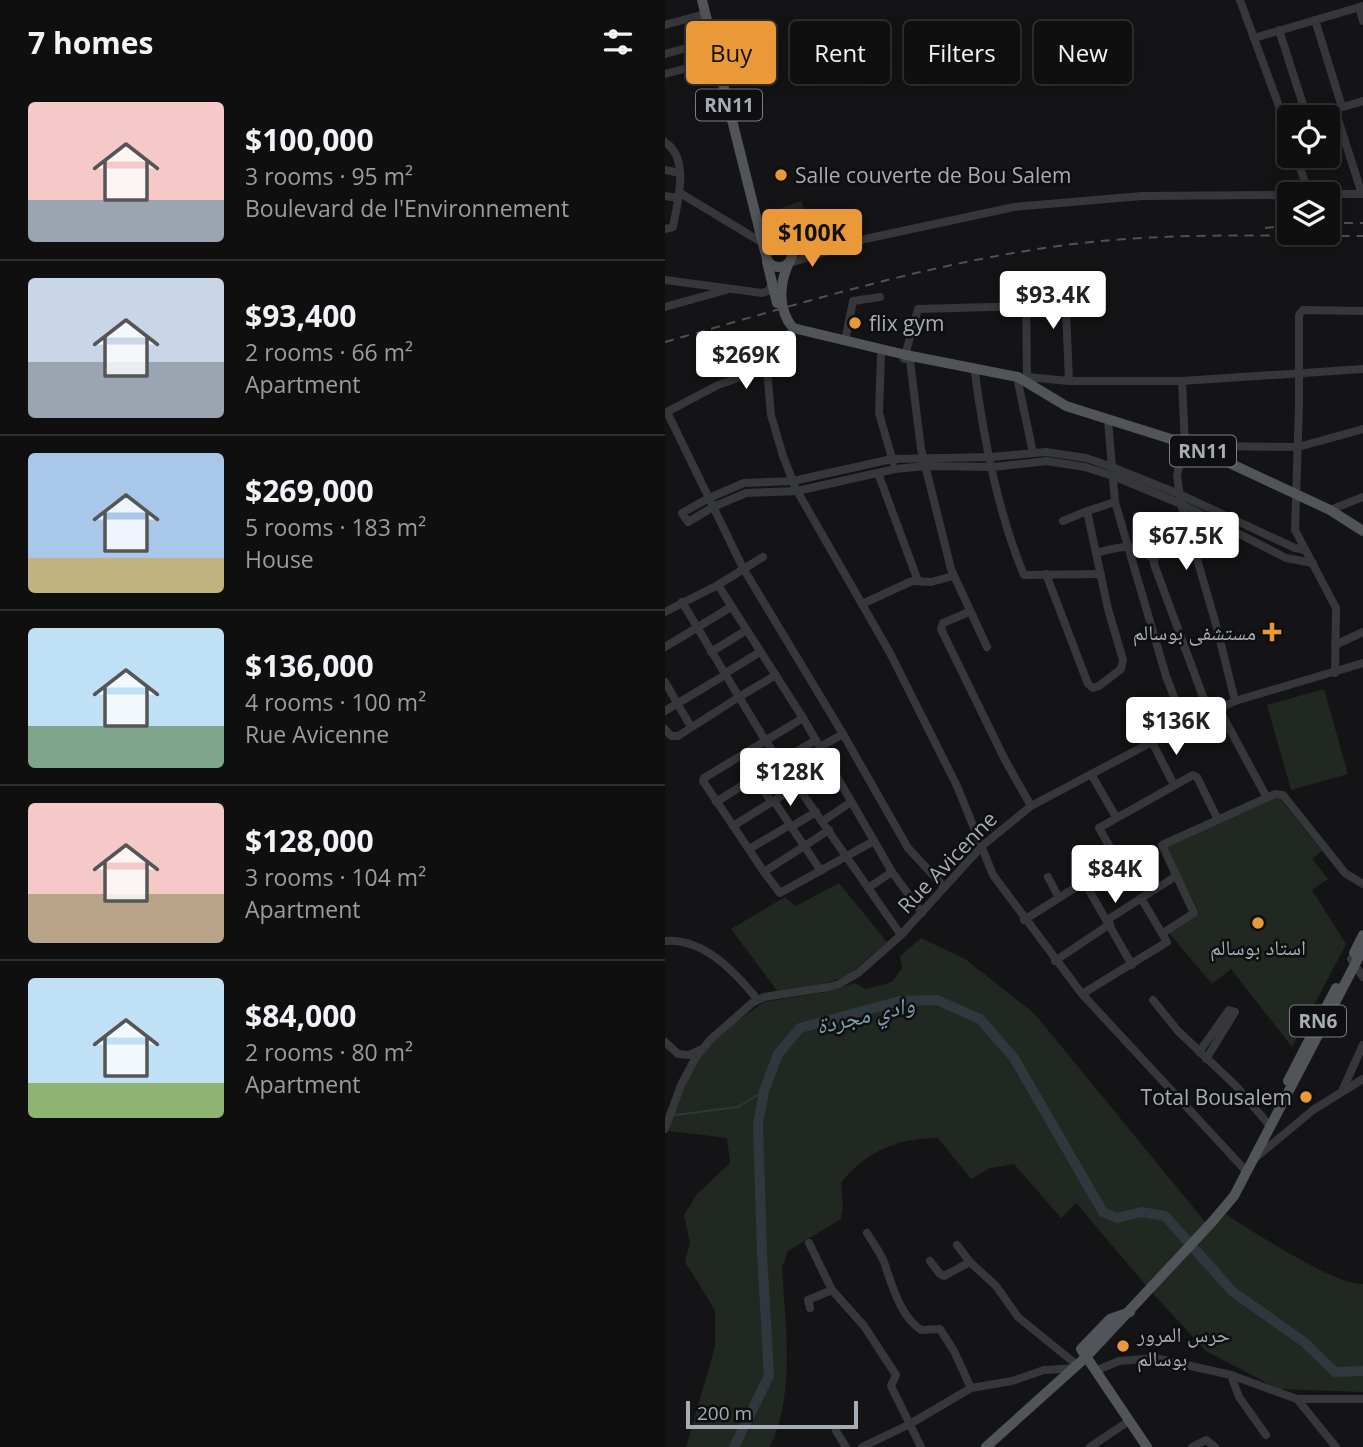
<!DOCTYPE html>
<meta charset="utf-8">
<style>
:root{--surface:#0f0f10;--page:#1d1d1e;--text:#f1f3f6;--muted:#9b9c9f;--line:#2f2f30;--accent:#ea9938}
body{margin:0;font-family:"Open Sans","Noto Naskh Arabic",sans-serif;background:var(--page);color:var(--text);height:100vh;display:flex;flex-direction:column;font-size:26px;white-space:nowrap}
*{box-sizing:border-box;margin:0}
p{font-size:23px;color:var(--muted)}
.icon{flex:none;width:38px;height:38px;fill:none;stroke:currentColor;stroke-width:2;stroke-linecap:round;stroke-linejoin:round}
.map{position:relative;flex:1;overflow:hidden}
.details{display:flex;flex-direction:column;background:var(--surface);width:665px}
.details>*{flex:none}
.top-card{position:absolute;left:21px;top:21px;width:570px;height:63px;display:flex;gap:14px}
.controls{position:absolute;left:612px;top:105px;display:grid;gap:14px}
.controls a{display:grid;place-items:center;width:63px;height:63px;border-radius:7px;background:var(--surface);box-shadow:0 4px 18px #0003,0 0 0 2px var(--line);font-size:35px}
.scale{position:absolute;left:21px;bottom:18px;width:172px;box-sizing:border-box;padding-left:7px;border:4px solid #a6adb5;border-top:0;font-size:19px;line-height:24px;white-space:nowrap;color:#a6adb5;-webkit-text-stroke:5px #0f0f11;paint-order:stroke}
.price{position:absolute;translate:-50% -60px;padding:0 16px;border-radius:7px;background:#fff;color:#222;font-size:23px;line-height:46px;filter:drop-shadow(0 2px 4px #0008)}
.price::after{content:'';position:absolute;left:50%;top:42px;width:21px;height:16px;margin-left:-10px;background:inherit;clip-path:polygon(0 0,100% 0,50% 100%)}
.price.selected{background:var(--accent);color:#111}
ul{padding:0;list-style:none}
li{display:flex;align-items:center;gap:21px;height:175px;padding:0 28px}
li+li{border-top:2px solid var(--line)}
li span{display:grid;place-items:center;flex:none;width:196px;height:140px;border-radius:7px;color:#555}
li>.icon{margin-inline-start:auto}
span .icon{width:84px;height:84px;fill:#fffc;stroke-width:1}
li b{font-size:30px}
h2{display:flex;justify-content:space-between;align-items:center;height:84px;padding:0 28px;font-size:30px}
.tag{padding:0 24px;border-radius:7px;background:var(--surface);box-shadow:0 4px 18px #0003,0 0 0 2px var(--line);font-size:24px;line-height:63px}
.tag.selected{background:var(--accent);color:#111}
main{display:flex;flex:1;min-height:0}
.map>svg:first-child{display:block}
.green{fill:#202821}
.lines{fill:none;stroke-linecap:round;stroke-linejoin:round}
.stream{stroke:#2e383e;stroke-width:2}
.river{stroke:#2e383e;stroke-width:10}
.minor{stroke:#35373b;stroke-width:8}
.major{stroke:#515459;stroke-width:10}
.rail{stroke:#4e5155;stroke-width:2;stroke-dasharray:9 7;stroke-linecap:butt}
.poi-dot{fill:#ea9938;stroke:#0f0f11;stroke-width:2.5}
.labels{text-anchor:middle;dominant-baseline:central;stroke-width:5;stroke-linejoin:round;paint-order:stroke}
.shield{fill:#0f0f11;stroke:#797e84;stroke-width:2}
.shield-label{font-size:19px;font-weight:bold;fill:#a6adb5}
.poi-label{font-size:21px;fill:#a6adb5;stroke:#0f0f11;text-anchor:start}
.street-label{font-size:21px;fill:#a6adb5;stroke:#0f0f11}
.water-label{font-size:23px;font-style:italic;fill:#7e9eaf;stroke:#0f0f11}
</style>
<main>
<section class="details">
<h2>7 homes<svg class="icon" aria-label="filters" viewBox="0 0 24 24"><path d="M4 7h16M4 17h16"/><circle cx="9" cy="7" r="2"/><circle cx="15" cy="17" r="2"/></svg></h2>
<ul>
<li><span style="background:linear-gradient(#f6c9c9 70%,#9aa5b1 0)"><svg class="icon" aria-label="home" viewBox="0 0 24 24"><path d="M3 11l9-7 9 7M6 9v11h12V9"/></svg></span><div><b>$100,000</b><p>3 rooms · 95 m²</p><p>Boulevard de l'Environnement</p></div></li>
<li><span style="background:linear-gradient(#c9d6e8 60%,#9aa5b1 0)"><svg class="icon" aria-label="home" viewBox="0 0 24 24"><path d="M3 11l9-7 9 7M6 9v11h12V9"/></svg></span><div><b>$93,400</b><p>2 rooms · 66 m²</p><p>Apartment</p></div></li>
<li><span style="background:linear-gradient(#a9c7e8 75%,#c2b280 0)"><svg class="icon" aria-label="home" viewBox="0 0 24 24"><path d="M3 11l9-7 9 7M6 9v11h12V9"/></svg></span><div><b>$269,000</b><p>5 rooms · 183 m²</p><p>House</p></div></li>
<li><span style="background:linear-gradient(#bfe0f5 70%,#7fa58c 0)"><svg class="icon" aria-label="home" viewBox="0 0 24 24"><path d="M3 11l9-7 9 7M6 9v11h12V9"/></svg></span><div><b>$136,000</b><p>4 rooms · 100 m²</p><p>Rue Avicenne</p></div></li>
<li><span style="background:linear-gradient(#f6c9c9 65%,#b9a48a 0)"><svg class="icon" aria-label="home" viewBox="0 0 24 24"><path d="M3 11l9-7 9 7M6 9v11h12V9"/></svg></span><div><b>$128,000</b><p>3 rooms · 104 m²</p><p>Apartment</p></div></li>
<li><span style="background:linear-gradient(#bfe0f5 75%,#8fb573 0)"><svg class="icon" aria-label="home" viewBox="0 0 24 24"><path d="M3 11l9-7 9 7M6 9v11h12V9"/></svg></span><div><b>$84,000</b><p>2 rooms · 80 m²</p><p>Apartment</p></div></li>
</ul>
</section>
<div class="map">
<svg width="698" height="1447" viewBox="0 0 698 1447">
<rect width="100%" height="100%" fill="#141416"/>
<g class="green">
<polygon points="136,201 140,213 147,211 155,230 158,230 161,238 143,239 105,222 103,213"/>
<polygon points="659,689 683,774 626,790 602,705"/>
<polygon points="612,795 657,851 647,859 663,879 647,890 681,944 627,1047 566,969 547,984 504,933 534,913 501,847"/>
<polygon points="174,883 222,942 182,976 156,985 113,992 66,929 120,897 131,906"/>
<path d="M256,938L300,959L369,1013L546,1229L561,1214C584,1230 674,1287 698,1284V1392L613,1389L541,1351L490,1296L411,1203L396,1218L349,1164L325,1168L306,1179L273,1138C234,1138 200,1151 176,1183L178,1206L176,1219L123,1251L117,1267C120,1328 131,1390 105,1447H21L50,1347V1310L20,1262L25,1243L19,1215L32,1194L65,1163L62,1138L4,1131L13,1099L28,1067L40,1049L71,1022L99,1002L160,992L190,983L201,989L227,982L237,968L235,956Z"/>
</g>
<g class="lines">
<polyline class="stream" points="10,1115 73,1107 99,1091"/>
<polyline class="river" points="69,1447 104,1376 97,1253 93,1125 99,1091 113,1054 135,1028 235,1001 272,1000 315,1019 349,1058 438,1212 452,1218 476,1212 500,1216 568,1292 639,1342 670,1372 698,1371"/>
<g class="minor">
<polyline points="575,0 625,136"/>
<polyline points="694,7 698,21"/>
<polyline points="650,20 677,107"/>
<polyline points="0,25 40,14"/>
<polyline points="614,30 642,117"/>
<polyline points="589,38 698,6"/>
<polyline points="0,54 48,41"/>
<polyline points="0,74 53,60"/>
<polyline points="670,110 697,194"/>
<polyline points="644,117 698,101"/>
<path d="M0,142C26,159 12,203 8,227L0,229"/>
<polyline points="631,156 644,194"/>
<polyline points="0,170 15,173"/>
<polyline points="15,193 98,243"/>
<polyline points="663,194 698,194"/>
<polyline points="0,196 13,198"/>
<polyline points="121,243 132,247 154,250"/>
<polyline points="125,263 200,239 349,207 477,196 625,195"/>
<polyline points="0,280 97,293 103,291 108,283"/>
<polyline points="0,307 61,290"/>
<polyline points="180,341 188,301 215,297"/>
<polyline points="216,355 214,413 228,462"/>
<polyline points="239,359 253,309 361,306"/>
<polyline points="245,361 256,449 286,569 322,647"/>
<polyline points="102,368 106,415 118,456 131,489 225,653 292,786 328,875 417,994 582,1172"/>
<path d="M310,373C319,441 333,513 359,575L436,574"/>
<polyline points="362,377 404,381 517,381 698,369"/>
<polyline points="517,381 520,444"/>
<polyline points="353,382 368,453"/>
<polyline points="362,382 361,287 398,283 400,286 404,381"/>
<polyline points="2,412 78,568 178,734 243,848 279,887"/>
<polyline points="0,413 53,385 102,368 114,356 128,328"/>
<polyline points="443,420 450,502 501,676 509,697 525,723"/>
<polyline points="519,443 512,476 516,504 552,628 570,701"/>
<polyline points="531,446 633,447 698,429"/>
<polyline points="213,473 253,581"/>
<polyline points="665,510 698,497"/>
<polyline points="398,521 422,511"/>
<polyline points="524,532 510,536 489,559 489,564 544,713"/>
<polyline points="640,550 630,548 514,494 447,467 421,458 381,452 326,457 227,459 128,481 79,483 44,498 17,513 23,522 48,507 81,493 132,491 230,469 261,466 328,467 382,461 420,467 448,476 516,504 621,558 648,563"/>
<path d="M431,553C460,546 463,542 489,559"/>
<polyline points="381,574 423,684 428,688 434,686 456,669 458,660 443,609 422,511 450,502"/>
<polyline points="53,585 138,718 227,872 257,913"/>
<polyline points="197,604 247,581 266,582 288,576"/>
<polyline points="0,612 53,585 98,557"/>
<polyline points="304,612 278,623 276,629 340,760 366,806"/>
<polyline points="670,645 698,632"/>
<polyline points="0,647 66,607"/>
<polyline points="46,652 80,631"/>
<polyline points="670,673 671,608 630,530 634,406 634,315 638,310 698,311"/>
<polyline points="59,674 95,652"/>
<polyline points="111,675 74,697 100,740 236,935"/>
<polyline points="0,682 26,727"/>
<polyline points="554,709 602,798"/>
<polyline points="0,711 60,675"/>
<polyline points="138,718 39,778 38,781 99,872 115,893 209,841"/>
<polyline points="0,729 6,736 13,736 74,697 17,602"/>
<polyline points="487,742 509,785"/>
<polyline points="155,747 178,734"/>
<polyline points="77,755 106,802"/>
<polyline points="116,761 151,740"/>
<polyline points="426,774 451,817"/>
<polyline points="109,801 156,871"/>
<polyline points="51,802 91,777"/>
<polyline points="158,821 186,802"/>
<polyline points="68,826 166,765"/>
<polyline points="126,827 151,812"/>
<polyline points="84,849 125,825"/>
<polyline points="446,849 413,871 467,965"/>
<polyline points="453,861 434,828 528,775 532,777 553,820"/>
<polyline points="99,872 164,830"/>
<polyline points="383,877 394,898"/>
<polyline points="203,888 227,872"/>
<polyline points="359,920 419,882"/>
<polyline points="442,920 511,876"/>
<polyline points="498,933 529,913 497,845 610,794 618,795 680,873 698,884"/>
<path d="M0,941C39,938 70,972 93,1000"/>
<polyline points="686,959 698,977"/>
<polyline points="390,961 445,924"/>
<polyline points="417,994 502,942 476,898"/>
<polyline points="488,1000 513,1031 572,1087 605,1126"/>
<polyline points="0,1042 13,1054 24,1055 35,1050"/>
<polyline points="534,1052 564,1010 570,1012 541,1059"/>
<polyline points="677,1091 698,1045"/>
<polyline points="0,1129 16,1085 31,1057 45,1040 87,1003 99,997 164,987 174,984 193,973 236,935 317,846 366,806 487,742 570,701 698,663"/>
<polyline points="588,1160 648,1110 698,1079"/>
<path d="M202,1233C208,1243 215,1252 219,1262C227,1285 235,1316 256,1330L275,1329L289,1351L306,1388"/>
<polyline points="144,1243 167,1290 199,1326 231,1375 226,1386 256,1447"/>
<polyline points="292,1245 305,1262 331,1286 353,1317 412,1365"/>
<polyline points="265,1261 275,1274 279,1276 305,1262"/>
<polyline points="145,1308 143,1300 167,1290"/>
<polyline points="430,1371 454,1361 490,1358 566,1375 632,1399 698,1399"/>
<polyline points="566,1375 574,1397 601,1435"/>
<polyline points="632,1399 671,1447"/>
<polyline points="171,1431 181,1447"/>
<polyline points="197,1447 245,1424 306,1388 347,1381 379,1370 410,1368"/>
<polyline points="425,1447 464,1421"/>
<polyline points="527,1447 541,1440 550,1447"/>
</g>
<g class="major">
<polyline points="37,0 100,252"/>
<circle cx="114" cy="254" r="13"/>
<polyline points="102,262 112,303"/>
<path d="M123,265C114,285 113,310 128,328L241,355L353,377L401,406L528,446L665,510L698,531"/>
<polyline points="689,953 698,935"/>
<polyline points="623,1081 671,988"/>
<polyline points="465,1312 445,1319 416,1349 482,1447"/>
<polyline points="321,1447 421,1357 547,1222 569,1196 698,949"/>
</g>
<g class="rail">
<polyline points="663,223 698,223"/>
<polyline points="600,228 625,225"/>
<path d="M0,342C133,304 264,263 401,245C499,232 599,236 698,236"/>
</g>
</g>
<g class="poi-dot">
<circle cx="116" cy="175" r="7"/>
<circle cx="190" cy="323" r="7"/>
<path d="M603.5 621.5h7v7h7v7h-7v7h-7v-7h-7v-7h7z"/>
<circle cx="593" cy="923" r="7"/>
<circle cx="641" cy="1097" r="7"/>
<circle cx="458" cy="1346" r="7"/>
</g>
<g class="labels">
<g class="shield">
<rect x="31" y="89.5" width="66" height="31" rx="5"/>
<rect x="505" y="435.5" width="66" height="31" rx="5"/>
<rect x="625" y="1005.5" width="56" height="31" rx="5"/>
</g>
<g class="shield-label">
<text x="64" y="105">RN11</text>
<text x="538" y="451">RN11</text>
<text x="653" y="1021">RN6</text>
</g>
<g class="poi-label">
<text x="130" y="175">Salle couverte de Bou Salem</text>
<text x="204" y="323">flix gym</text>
<text x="591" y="632" text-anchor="end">مستشفى بوسالم</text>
<text x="593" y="947" text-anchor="middle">استاد بوسالم</text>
<text x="627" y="1097" text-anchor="end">Total Bousalem</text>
<text x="472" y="1334">حرس المرور<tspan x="472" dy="24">بوسالم</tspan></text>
</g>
<g class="street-label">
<text transform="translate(282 862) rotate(-46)">Rue Avicenne</text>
</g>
<g class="water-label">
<text transform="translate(200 1014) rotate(-13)">وادي مجردة</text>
</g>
</g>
</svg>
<div class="controls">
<a><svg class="icon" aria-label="locate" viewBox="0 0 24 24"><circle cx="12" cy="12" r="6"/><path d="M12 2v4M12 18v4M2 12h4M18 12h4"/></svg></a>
<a><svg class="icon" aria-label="layers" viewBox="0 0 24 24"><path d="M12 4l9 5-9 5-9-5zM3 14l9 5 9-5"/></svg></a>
</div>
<div class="scale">200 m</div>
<b class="price selected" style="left:147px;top:269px">$100K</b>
<b class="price" style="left:388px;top:331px">$93.4K</b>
<b class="price" style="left:81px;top:391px">$269K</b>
<b class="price" style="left:521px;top:572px">$67.5K</b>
<b class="price" style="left:511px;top:757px">$136K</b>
<b class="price" style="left:125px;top:808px">$128K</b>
<b class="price" style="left:450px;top:905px">$84K</b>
<div class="top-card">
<a class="tag selected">Buy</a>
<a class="tag">Rent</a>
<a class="tag">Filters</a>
<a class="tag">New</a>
</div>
</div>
</main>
